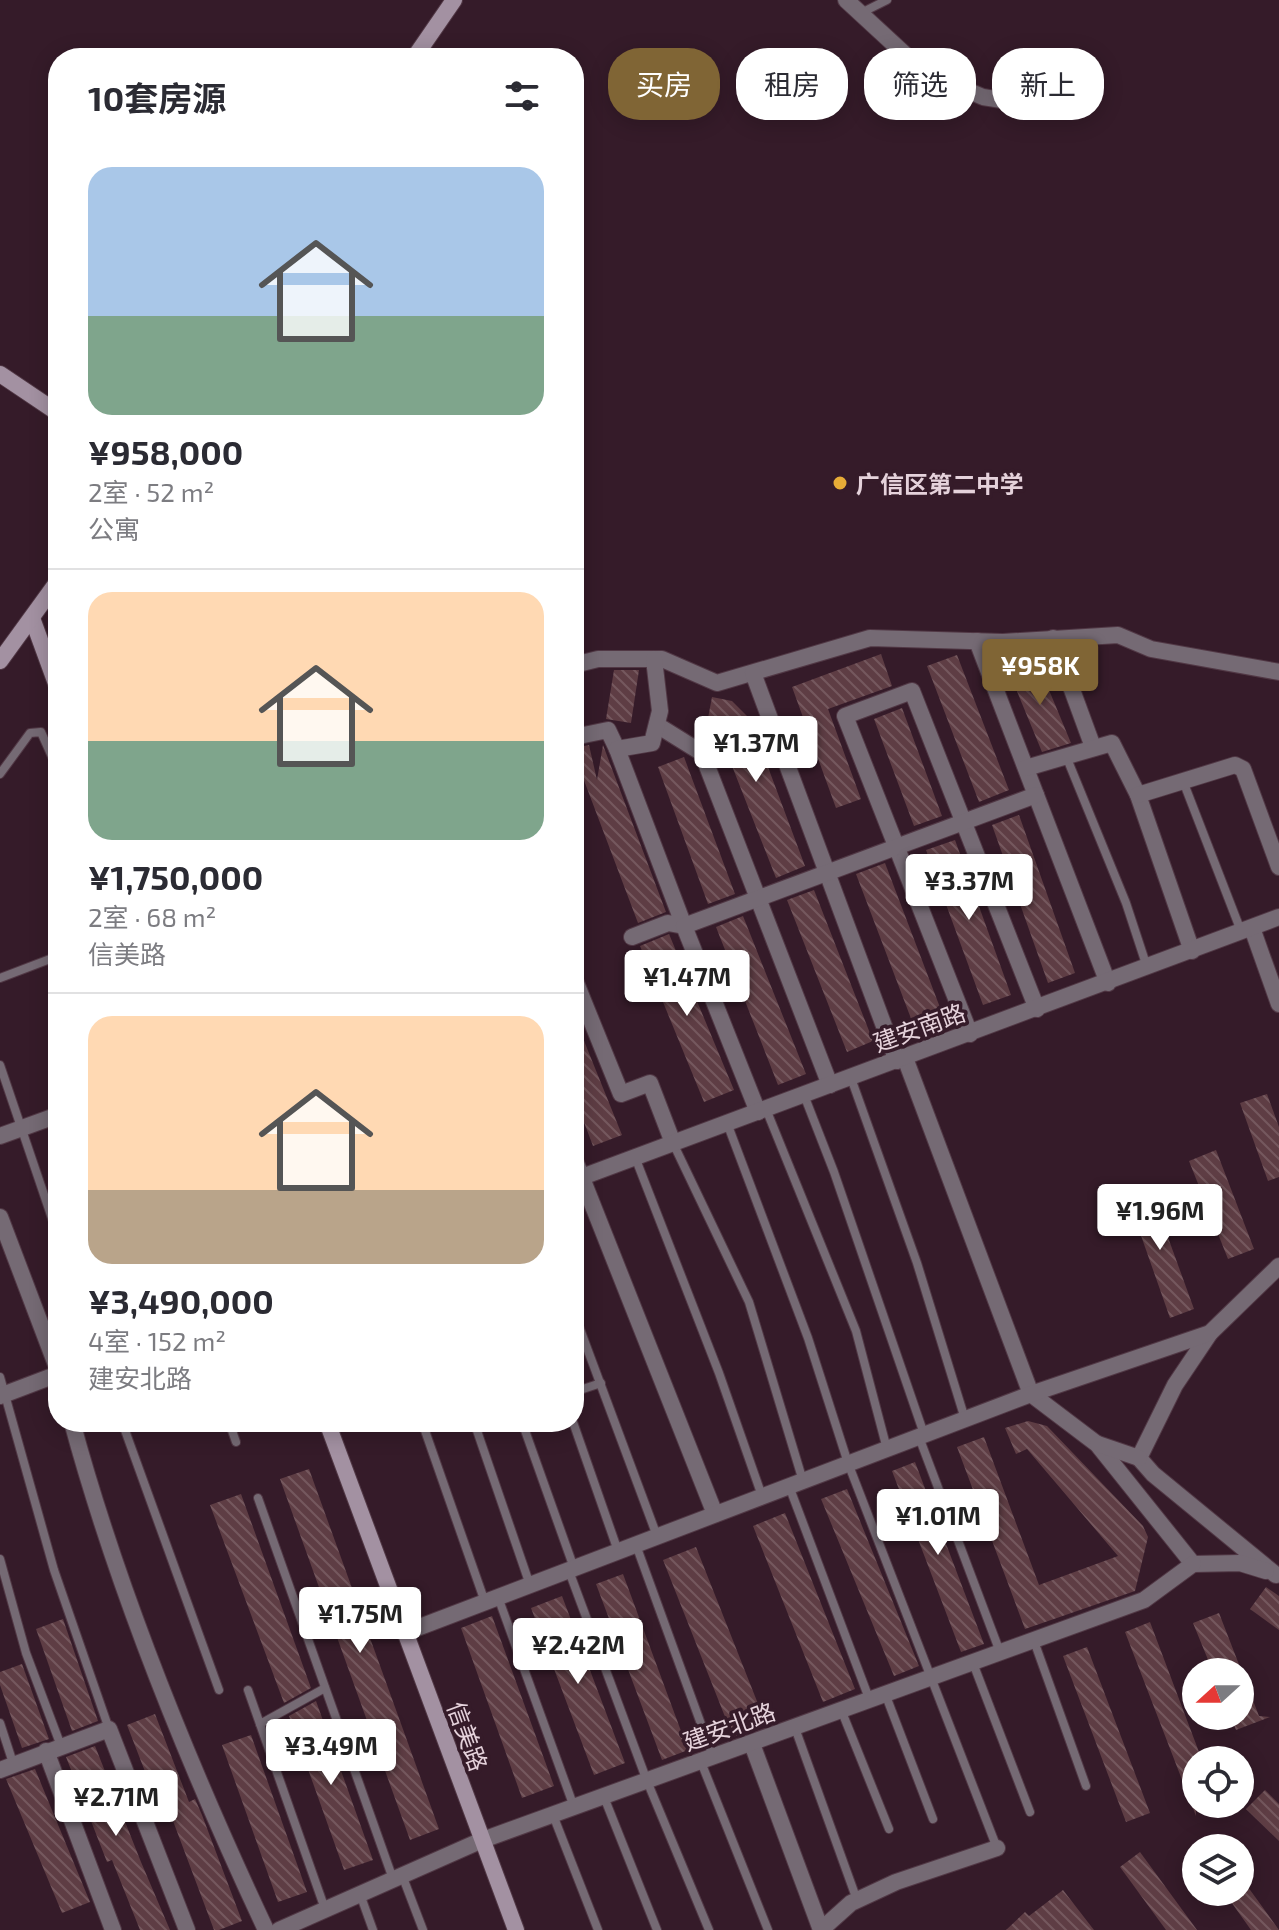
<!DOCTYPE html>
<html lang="zh">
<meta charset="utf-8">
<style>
:root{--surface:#fff;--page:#f2f2f3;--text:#2b2b33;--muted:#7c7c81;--line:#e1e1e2;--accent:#806535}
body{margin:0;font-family:"Exo 2","Noto Sans SC",sans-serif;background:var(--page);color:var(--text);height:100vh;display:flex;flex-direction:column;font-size:30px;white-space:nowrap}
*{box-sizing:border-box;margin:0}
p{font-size:26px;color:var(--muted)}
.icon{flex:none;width:44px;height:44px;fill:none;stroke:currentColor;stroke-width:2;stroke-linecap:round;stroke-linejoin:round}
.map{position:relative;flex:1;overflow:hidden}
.details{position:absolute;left:48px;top:48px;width:536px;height:1384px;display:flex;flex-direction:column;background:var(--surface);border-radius:32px;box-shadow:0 4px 20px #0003}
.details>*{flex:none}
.hud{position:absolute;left:608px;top:48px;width:550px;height:72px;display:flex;gap:16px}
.needle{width:52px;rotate:249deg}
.buttons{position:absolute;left:1182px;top:1658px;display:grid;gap:16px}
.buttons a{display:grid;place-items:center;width:72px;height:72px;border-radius:50%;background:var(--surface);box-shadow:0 4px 20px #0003;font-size:40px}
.price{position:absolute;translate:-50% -68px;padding:0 18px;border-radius:8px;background:#fff;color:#222;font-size:26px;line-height:52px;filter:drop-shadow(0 2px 4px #0008)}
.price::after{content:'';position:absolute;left:50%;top:48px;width:24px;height:18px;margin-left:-12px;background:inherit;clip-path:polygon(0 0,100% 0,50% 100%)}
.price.on{background:var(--accent);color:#fff}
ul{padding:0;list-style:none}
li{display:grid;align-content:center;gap:16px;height:424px;padding:0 40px}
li+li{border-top:2px solid var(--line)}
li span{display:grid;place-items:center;height:248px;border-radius:24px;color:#555}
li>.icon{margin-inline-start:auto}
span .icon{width:144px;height:144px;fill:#fffc;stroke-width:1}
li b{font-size:34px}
h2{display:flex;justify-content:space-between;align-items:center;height:96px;padding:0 40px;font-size:34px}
.pill{padding:0 28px;border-radius:32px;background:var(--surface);box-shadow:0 4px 20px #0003;font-size:28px;line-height:72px}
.pill.on{background:var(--accent);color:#fff}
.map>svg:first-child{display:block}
.building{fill:url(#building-back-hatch)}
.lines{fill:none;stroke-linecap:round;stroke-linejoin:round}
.lane-casing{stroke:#513845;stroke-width:10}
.street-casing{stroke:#513845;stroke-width:18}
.secondary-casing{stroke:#513845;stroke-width:18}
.lane{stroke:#756a74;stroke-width:8}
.street{stroke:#756a74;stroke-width:16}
.secondary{stroke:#a391a2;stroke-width:16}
.poi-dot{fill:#e7ac37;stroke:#351b29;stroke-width:3}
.labels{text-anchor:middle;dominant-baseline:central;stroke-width:7;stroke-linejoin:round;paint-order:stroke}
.poi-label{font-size:24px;font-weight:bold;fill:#e5d2db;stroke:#351b29;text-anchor:start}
.street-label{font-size:24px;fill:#e5d2db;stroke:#351b29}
</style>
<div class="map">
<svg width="1279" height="1930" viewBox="0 0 1279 1930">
<defs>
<pattern id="building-back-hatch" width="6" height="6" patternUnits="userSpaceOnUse" patternTransform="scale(2)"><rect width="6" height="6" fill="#5e3d44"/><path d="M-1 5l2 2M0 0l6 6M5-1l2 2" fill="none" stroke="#75585e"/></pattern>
</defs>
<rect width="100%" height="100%" fill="#351b29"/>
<g class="building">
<polygon points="881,654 892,686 828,709 861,799 836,808 792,687"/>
<polygon points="957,655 1009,790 979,802 927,666"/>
<polygon points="1037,661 1071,743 1042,752 1009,672"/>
<polygon points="614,670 639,670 631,723 606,719"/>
<polygon points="712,697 732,701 750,719 805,866 776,878 721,738 705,734"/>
<polygon points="902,708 942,816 914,826 874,719"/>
<polygon points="589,745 597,780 603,745 666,912 638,923 574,754 574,748"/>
<polygon points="684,757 735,894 708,904 658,767"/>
<polygon points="1019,815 1075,973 1048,983 992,825"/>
<polygon points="955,840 1011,995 983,1005 926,850"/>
<polygon points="885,863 944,1018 915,1029 856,874"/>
<polygon points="814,890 873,1041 847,1052 787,900"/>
<polygon points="743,916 806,1074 778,1085 716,927"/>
<polygon points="669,934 734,1090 704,1102 640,946"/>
<polygon points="574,1016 622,1135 593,1146 574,1096"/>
<polygon points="1267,1094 1279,1127 1279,1177 1268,1181 1240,1103"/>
<polygon points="1216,1150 1254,1249 1228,1259 1189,1161"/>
<polygon points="1149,1185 1194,1309 1170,1318 1126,1193"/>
<polygon points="1028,1421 1047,1426 1143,1526 1148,1537 1135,1591 1025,1629 957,1447 984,1437 1039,1585 1118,1556 1027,1449 1016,1454 1005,1428"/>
<polygon points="915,1462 984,1644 961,1652 892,1471"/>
<polygon points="309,1469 439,1829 410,1840 280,1479"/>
<polygon points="847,1489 919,1666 894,1676 821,1499"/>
<polygon points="241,1494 311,1688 284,1703 210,1505"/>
<polygon points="785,1513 855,1689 823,1702 753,1526"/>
<polygon points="696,1547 766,1724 733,1737 663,1560"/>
<polygon points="623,1574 688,1750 662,1760 596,1584"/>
<polygon points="1266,1587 1279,1596 1279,1630 1250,1609"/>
<polygon points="562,1596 625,1763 594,1775 531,1608"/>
<polygon points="1219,1613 1259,1716 1270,1717 1236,1730 1230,1716 1240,1716 1240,1672 1213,1672 1193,1623"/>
<polygon points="492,1616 554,1786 522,1798 461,1628"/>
<polygon points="63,1619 98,1721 72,1731 36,1629"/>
<polygon points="1150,1622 1202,1760 1196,1760 1196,1816 1125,1632"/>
<polygon points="1087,1647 1150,1813 1126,1822 1063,1656"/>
<polygon points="22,1664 49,1739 22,1748 0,1685 0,1672"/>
<polygon points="316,1701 373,1860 344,1870 289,1716"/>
<polygon points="155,1714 189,1802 195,1799 202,1815 242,1921 219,1930 214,1930 164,1797 156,1800 127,1725"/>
<polygon points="251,1735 307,1892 278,1902 222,1745"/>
<polygon points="95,1746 141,1862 170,1930 140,1930 112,1860 107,1862 66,1757"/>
<polygon points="35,1769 90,1902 62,1913 6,1779"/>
<polygon points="1265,1790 1279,1804 1279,1841 1246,1809"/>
<polygon points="1140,1852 1197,1930 1166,1930 1120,1867"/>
<polygon points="1240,1876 1279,1930 1251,1930 1224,1892 1240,1892"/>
<polygon points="1063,1890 1094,1930 1006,1930 1025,1912 1029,1916"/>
</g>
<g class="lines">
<defs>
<g id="lane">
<polyline points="861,13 887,0"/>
<polyline points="1066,756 1126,903 1147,967"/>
<polyline points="0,774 30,733 41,732 58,770"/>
<polyline points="1183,781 1241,931"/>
<polyline points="0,978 58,956"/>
<polyline points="0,1065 58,1236"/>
<polyline points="851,1078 917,1263 965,1419"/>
<polyline points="804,1095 834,1172 924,1434"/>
<polyline points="766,1109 856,1331 887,1449"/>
<polyline points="727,1123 808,1338 848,1463 997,1848"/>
<polyline points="673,1143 749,1302 803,1481"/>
<polyline points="635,1157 719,1373 762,1496"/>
<polyline points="574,1313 657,1536"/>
<polyline points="0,1377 54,1570 109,1729"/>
<polyline points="574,1392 601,1383"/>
<polyline points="122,1422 219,1690"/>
<polyline points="229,1422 236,1442"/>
<polyline points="422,1422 485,1602"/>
<polyline points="474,1422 530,1585"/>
<polyline points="522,1422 574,1568"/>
<polyline points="573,1422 618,1551"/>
<polyline points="919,1437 1000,1652"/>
<polyline points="789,1486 870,1701"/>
<polyline points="258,1498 393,1879"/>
<polyline points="636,1545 713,1757"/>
<polyline points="0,1559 26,1653 61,1746"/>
<polyline points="569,1571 647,1781 709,1930"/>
<polyline points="498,1597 574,1807"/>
<polyline points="1034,1641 1086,1786"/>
<polyline points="973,1663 1030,1812"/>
<polyline points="248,1690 325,1909"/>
<polyline points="886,1696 933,1819"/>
<polyline points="842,1712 889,1829"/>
<polyline points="0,1723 13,1763"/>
<polyline points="260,1724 325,1688"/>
<polyline points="795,1728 857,1900"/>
<polyline points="701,1762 768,1930"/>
<polyline points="604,1797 657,1930"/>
<polyline points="553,1815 598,1930"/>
<polyline points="402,1875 423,1930"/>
<polyline points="360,1894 373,1930"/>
</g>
<g id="street">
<polyline points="846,0 924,72 983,97 1050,108"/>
<polyline points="1053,638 1093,747"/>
<polyline points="977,641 1108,983"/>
<polyline points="574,665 598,659 662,659 717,683 870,638 1003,642 1118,635 1151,649 1279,672"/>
<polyline points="753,673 897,1061"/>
<polyline points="657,725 702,753 830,1085"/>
<polyline points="574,737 608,730 617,749"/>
<polyline points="1026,768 1112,743 1138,795 1192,951"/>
<polyline points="1138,795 1235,765 1243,769 1279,867"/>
<polyline points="1252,928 1279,1004"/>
<polyline points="632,937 668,923 684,926 617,749 652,743 660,711 654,659"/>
<polyline points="574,978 621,1094 650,1083 673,1143"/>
<polyline points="970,1034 845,716 912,691 1037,1009"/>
<polyline points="905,1058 1031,1394 1097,1444 1193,1564"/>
<polyline points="758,1112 684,926 1036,795"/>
<polyline points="0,1136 58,1115"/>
<polyline points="574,1158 715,1514"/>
<polyline points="574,1180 1279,917"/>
<polyline points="0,1217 58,1370"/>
<polyline points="1210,1333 1175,1385 1139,1458 1153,1474 1276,1575"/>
<polyline points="0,1396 58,1374"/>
<path d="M72,1422C119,1595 190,1768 266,1930"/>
<polyline points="1098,1444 1139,1458"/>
<polyline points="1193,1564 1240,1563 1266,1571"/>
<polyline points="404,1633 1031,1394 1210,1333 1279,1266"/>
<polyline points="752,1744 821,1930"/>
<polyline points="46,1751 113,1930"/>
<polyline points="0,1770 109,1729 187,1930"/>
<polyline points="822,1929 851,1903 896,1882 997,1848"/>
<polyline points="279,1930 480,1841 1144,1600 1193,1564"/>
</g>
<g id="secondary">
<polyline points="414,58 454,0"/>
<polyline points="0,374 58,413"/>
<polyline points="32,618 58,689"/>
<polyline points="0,661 58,581"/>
<polyline points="327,1422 516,1930"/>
</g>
</defs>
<use href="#lane" class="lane-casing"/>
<use href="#street" class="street-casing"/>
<use href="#secondary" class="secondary-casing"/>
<use href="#lane" class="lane"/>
<use href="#street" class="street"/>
<use href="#secondary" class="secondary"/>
</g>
<circle class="poi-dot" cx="840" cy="483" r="8"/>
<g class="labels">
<g class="poi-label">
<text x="856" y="483">广信区第二中学</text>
</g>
<g class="street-label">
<text transform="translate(919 1027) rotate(-20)">建安南路</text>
<text transform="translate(729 1726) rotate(-20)">建安北路</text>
<text transform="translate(468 1736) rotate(70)">信美路</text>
</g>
</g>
</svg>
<div class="buttons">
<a><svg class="needle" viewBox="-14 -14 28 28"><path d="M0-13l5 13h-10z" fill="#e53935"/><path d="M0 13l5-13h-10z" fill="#7c7c81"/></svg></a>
<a><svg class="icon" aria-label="locate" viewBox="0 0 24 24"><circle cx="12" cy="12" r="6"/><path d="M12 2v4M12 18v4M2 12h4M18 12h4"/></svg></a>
<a><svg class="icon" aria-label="layers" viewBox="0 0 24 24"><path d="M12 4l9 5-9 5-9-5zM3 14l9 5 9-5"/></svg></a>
</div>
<b class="price on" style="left:1040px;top:707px">¥958K</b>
<b class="price" style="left:756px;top:784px">¥1.37M</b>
<b class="price" style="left:969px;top:922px">¥3.37M</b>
<b class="price" style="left:687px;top:1018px">¥1.47M</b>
<b class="price" style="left:1160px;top:1252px">¥1.96M</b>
<b class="price" style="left:938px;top:1557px">¥1.01M</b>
<b class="price" style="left:360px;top:1655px">¥1.75M</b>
<b class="price" style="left:578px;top:1686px">¥2.42M</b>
<b class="price" style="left:331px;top:1787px">¥3.49M</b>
<b class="price" style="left:116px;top:1838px">¥2.71M</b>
<div class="hud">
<a class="pill on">买房</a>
<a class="pill">租房</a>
<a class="pill">筛选</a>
<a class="pill">新上</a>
</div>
<section class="details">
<h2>10套房源<svg class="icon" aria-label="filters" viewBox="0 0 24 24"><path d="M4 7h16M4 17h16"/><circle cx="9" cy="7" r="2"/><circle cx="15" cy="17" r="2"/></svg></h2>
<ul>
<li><span style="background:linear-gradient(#a9c7e8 60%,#7fa58c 0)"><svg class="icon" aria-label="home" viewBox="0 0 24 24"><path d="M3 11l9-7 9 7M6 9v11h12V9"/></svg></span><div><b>¥958,000</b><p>2室 · 52 m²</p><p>公寓</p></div></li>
<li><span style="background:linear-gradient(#ffd9b3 60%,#7fa58c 0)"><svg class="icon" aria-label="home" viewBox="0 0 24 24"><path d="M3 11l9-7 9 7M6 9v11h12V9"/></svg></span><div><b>¥1,750,000</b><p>2室 · 68 m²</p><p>信美路</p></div></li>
<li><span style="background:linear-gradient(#ffd9b3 70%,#b9a48a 0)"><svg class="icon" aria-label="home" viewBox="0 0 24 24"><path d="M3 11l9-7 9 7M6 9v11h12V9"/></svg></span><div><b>¥3,490,000</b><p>4室 · 152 m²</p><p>建安北路</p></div></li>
</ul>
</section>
</div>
